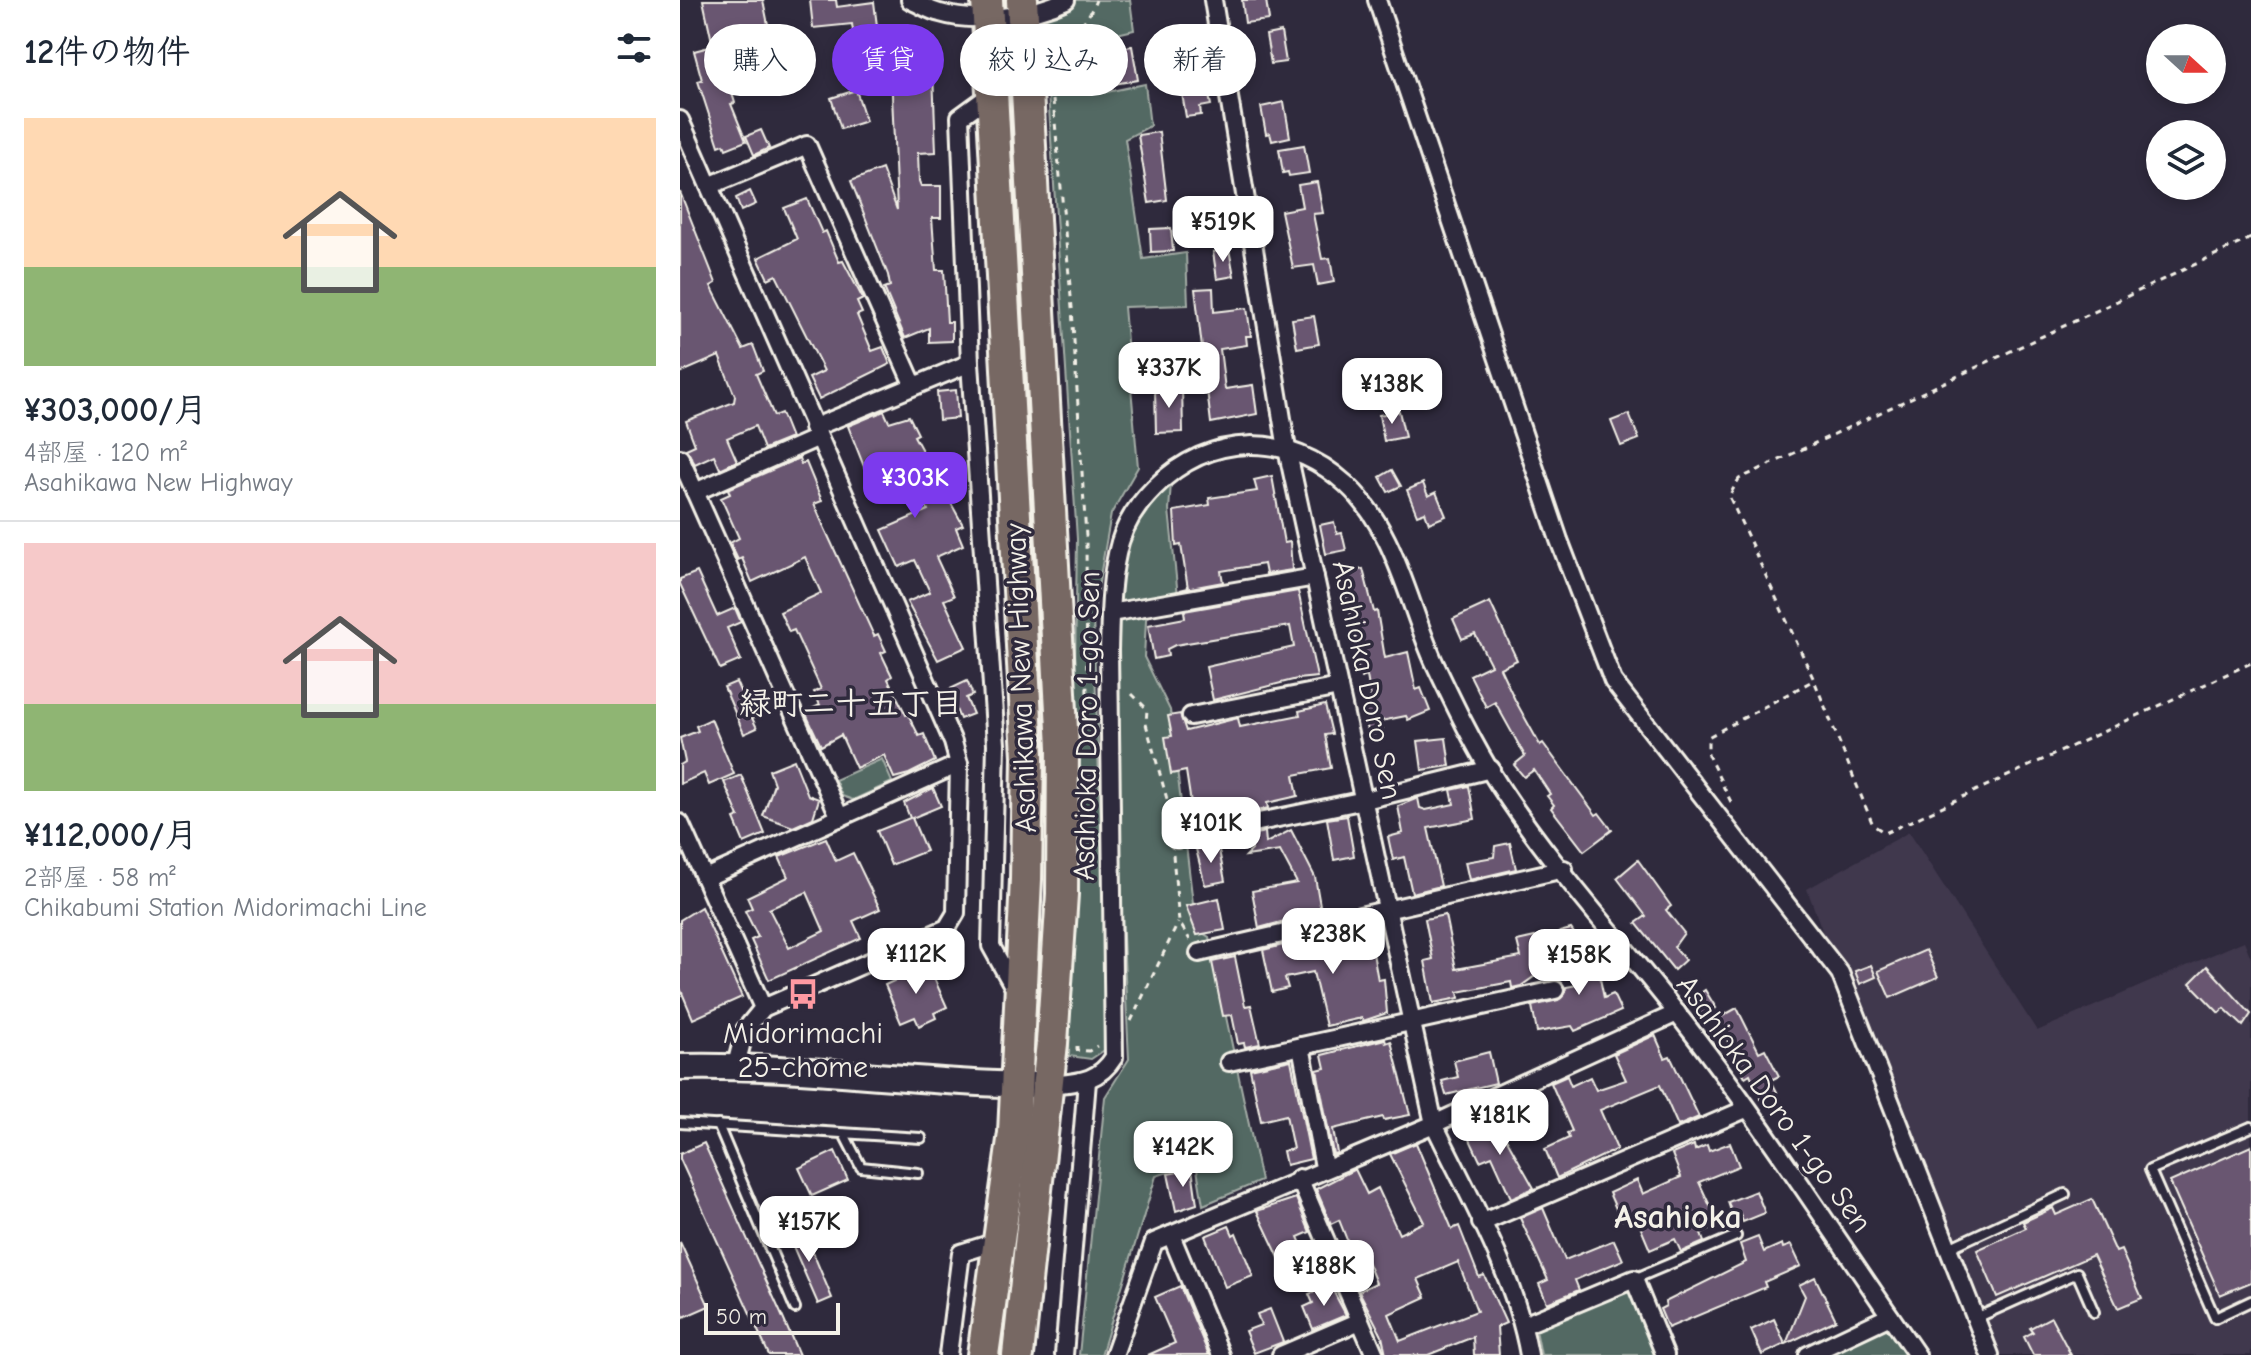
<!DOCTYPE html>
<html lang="ja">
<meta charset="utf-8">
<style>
:root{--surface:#fff;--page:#f6f6f7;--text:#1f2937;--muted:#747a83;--line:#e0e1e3;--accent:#7c3aed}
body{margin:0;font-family:"Comic Neue","Klee One",sans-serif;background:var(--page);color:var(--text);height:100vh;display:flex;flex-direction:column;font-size:30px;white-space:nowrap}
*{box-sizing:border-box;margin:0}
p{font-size:26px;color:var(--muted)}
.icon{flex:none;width:44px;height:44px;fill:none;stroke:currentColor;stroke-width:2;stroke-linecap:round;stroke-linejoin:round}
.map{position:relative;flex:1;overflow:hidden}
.drawer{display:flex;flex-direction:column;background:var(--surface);width:680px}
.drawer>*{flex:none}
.top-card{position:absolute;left:24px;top:24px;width:760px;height:72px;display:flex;gap:16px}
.needle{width:52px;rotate:111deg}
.tools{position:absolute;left:1466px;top:24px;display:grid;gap:16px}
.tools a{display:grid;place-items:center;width:80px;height:80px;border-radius:50%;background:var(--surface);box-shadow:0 4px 12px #0003;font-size:40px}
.scale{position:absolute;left:24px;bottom:20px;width:136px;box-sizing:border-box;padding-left:8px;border:4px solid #f4f1e8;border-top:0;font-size:22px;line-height:28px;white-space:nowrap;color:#f4f1e8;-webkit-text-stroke:6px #2f2a3d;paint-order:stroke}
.price{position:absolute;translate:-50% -68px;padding:0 18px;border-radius:16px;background:#fff;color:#222;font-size:26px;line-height:52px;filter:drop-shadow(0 2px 4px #0008)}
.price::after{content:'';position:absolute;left:50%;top:48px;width:24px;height:18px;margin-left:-12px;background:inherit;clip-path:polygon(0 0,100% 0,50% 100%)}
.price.current{background:var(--accent);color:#fff}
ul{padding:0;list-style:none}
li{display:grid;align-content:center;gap:16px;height:424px;padding:0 24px}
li+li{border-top:2px solid var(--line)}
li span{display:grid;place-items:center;height:248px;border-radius:0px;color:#555}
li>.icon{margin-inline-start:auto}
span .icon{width:144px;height:144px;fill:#fffc;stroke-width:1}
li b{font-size:34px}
h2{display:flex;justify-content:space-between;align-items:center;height:96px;padding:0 24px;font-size:34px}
.chip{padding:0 28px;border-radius:36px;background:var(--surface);box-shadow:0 4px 12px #0003;font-size:28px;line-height:72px}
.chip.current{background:var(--accent);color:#fff}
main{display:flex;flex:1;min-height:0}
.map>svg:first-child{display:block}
.built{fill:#40384d}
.green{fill:#536964;stroke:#a4ada6;stroke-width:2}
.building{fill:#695771;stroke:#f4f1e8;stroke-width:2;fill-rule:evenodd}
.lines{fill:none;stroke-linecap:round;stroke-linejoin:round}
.lane-casing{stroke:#f4f1e8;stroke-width:14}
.street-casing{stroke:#f4f1e8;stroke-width:22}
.secondary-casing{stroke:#f4f1e8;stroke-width:30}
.highway-casing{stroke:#f4f1e8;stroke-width:36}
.path{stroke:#f4f1e8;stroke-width:3;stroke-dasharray:6 6;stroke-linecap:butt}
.lane{stroke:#2f2a3d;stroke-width:8}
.street{stroke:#2f2a3d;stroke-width:16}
.secondary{stroke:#2f2a3d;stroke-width:24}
.highway{stroke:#776864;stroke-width:30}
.labels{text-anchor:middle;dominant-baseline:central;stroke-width:7;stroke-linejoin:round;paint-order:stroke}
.street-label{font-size:30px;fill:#f4f1e8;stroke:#2f2a3d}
.poi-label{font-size:30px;fill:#f4f1e8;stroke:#2f2a3d}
.neighbourhood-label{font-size:32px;font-weight:bold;fill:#f4f1e8;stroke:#2f2a3d}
.quarter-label{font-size:34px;font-weight:bold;fill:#f4f1e8;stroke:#2f2a3d}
</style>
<main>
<section class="drawer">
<h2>12件の物件<svg class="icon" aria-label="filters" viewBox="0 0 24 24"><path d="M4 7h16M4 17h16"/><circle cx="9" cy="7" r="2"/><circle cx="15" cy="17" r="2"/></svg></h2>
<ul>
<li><span style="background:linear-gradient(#ffd9b3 60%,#8fb573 0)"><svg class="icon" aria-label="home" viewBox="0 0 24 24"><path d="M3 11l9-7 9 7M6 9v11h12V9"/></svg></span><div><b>¥303,000/月</b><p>4部屋 · 120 m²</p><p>Asahikawa New Highway</p></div></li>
<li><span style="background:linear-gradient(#f6c9c9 65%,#8fb573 0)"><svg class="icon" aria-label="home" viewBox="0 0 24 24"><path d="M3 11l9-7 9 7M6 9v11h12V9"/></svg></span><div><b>¥112,000/月</b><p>2部屋 · 58 m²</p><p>Chikabumi Station Midorimachi Line</p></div></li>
</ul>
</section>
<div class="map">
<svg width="1571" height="1355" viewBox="0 0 1571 1355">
<rect width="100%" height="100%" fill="#2f2a3d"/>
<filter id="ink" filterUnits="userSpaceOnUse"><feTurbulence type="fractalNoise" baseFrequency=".0125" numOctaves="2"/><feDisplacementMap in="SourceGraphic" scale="16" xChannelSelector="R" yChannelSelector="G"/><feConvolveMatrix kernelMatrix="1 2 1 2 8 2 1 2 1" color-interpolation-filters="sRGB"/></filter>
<g filter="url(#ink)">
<polygon class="built" points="1229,832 1357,1031 1564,941 1571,958 1571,1355 1311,1355 1183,1042 1127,889"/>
<g class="green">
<polygon points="362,0 450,0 454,30 415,39 422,93 465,84 470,126 445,139 463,259 506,253 508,305 444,307 458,467 431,514 413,616 429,1047 411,1059 389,1056 397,539"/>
<polygon points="492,470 489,510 498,596 467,602 464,657 490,710 516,929 529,937 581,1181 523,1205 516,1163 476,1176 421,1355 399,1355 425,1097 449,1059 429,650 440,540"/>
<polygon points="202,759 212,782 173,800 162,796 155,780"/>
<polygon points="950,1288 978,1355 861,1355 856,1330"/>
<polygon points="1200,1329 1207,1329 1225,1355 1144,1355"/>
</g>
<g class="building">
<polygon points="23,0 83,0 94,54 87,56 89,63 46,74 55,103 51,104 66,141 46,149 44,144 39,146 18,81 22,80 14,51 33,46"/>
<polygon points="130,0 156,0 157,7 194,2 199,42 175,45 172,24 133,28"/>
<polygon points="562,0 586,0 589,20 565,23"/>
<polygon points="601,32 606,62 591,64 586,35"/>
<polygon points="512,39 513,49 519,49 522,81 526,81 531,105 520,107 521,115 506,117 499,76 493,76 492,62 496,62 494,40"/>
<polygon points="252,45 256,152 238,153 239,181 241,186 261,186 261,218 252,218 256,270 264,270 267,322 272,322 272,341 249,342 249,328 225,338 204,288 210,286 208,275 171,181 202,169 217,210 211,72 190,75 186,47"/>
<polygon points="452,46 458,80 427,85 422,51"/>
<polygon points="176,90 186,121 161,129 151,98"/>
<polygon points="604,102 610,137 592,141 590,133 586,134 581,107"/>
<polygon points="81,130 89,148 74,155 66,136"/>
<polygon points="479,132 487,200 469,203 458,135"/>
<polygon points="624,145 629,173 609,176 608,172 603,173 599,149"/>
<polygon points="637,182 643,213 633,214 642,259 650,258 654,282 638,285 634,265 613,268 601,211 622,207 618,185"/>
<polygon points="70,191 76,204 61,211 56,198"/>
<polygon points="0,192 36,283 31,286 63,349 73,345 83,371 76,374 94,416 101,413 111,438 84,449 75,426 47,438 57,461 40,469 34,455 15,464 6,449 15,445 6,421 54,402 55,396 39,356 0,373"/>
<polygon points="127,199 142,233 146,231 159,262 163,261 183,299 177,302 182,313 177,315 192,351 203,347 210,364 139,399 129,378 144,371 96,275 88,279 78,258 117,239 104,208"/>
<polygon points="491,228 493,251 471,252 470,229"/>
<polygon points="549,249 554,276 537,279 533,252"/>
<polygon points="533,288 534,312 567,308 571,336 566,336 567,345 540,349 545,389 573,385 577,414 531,423 515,289"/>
<polygon points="634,316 639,344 617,348 612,319"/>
<polygon points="502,387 503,432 476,433 475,388"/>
<polygon points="276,390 278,418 259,420 257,392"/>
<polygon points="204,411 209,422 229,416 238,434 234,436 283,525 276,528 283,545 256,557 274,596 264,600 286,647 258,660 227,602 250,592 235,560 219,567 202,530 248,510 235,482 196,497 168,426"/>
<polygon points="719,411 725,437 704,441 699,415"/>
<polygon points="949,414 959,439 941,446 931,421"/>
<polygon points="119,458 121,464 126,462 142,501 134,504 145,529 194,636 198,634 206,651 201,653 212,676 208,679 226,715 228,714 239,736 244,734 255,761 229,774 214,778 204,755 176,768 161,735 141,746 125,712 140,705 134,692 141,689 114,630 109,632 100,612 141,593 125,557 72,582 62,558 58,560 50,543 59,538 41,498 50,494 48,489"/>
<polygon points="712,470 721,486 708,492 700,477"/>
<polygon points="592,476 604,543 610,542 612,570 586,574 584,564 541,571 543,582 500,590 508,588 501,545 496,546 494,511 530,505 529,498 577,491 574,480"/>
<polygon points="743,483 748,496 756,492 766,516 749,523 745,512 737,515 727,490"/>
<polygon points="654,522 657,534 662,533 666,550 646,554 640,525"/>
<polygon points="683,569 694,612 697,611 705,658 728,652 736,690 741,688 750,711 728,720 726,716 701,721 703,730 689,736 683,706 692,704 687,676 681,678 677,663 681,662 661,574"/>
<polygon points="17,572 37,616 55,608 61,622 47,628 61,660 40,669 0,584 0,579"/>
<polygon points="618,591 637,677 617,679 533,700 526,667 614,647 610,626 495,645 487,649 488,656 474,659 468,625 505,618 504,611"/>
<polygon points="810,602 837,660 820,668 835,700 860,745 863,743 916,815 919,813 932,830 904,851 871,808 874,805 867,796 870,794 854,770 844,777 834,765 845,756 815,702 806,707 790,675 811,665 795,634 782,639 773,619"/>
<polygon points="287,681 293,695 286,698 293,714 280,719 268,690"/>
<polygon points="56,682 65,702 70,700 77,716 72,718 77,728 64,734 44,687"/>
<polygon points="645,705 652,734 645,735 651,768 614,775 618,796 587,803 588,808 581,810 567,813 566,809 533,815 534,819 514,823 506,771 491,774 485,737 492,736 488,716 500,714 506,731 558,718 560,727 620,715 619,711"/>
<polygon points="31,719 54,774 29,785 24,773 0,784 0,765 5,762 0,738 18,731 16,726"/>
<polygon points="766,738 770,766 742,770 738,741"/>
<polygon points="114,760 128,795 139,799 133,818 113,827 83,816 94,784 89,770"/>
<polygon points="61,775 85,834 64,843 54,819 59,817 44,782"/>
<polygon points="789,786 795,819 748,828 761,886 732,893 724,857 713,860 708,837 723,833 718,806 738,798 740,808 746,810 774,804 771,790"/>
<polygon points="253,788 261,806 232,818 246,851 211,865 197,831 230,818 224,803"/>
<polygon points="667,816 674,856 654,860 647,819"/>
<polygon points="611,830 635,877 641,911 579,928 572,891 617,883 600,851 566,856 572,850 570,835 585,832 586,843"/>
<path d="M146,838L156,861L173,853L200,909L173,921L181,938L89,980L71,940L78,937L65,911L72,908L67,897L108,877L99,857ZM127,892L144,931L109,948L89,909Z"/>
<polygon points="830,843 836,869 789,880 785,862 814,857 815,846"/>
<polygon points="538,845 545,881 525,885 516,849"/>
<polygon points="958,860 991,906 986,910 1004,933 994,947 1005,960 994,970 956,923 966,916 937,878"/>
<polygon points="539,898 545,930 517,935 506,906"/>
<polygon points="21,907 62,997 13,1019 0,988 0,920"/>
<polygon points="765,915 776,969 841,957 837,941 855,937 857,948 880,932 891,929 901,943 841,986 832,988 831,982 778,992 779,998 753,1003 745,961 753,959 745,919"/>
<polygon points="644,935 646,944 690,937 698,980 704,979 707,1013 683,1021 682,1018 646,1026 633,972 605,978 608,988 592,992 583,950"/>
<polygon points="916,938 926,952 916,959 924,998 933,994 941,1011 895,1031 892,1026 857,1032 852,1006 878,1000 885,994 886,987 902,984 896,952"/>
<polygon points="1246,950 1258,977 1210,998 1198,971"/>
<polygon points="555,957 565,1006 571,1005 580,1044 565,1047 564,1043 558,1044 552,1015 543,1016 532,962"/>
<polygon points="248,965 267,1007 254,1013 256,1018 239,1026 235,1017 221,1023 205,985"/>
<polygon points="1191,965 1196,977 1180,984 1175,971"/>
<polygon points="1527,966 1571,1014 1563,1026 1544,1008 1539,1013 1510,983"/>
<polygon points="1025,990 1036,1008 1023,1017 1012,999"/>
<polygon points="1057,1008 1079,1052 1085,1049 1099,1076 1091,1080 1097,1092 1081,1099 1070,1074 1065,1077 1037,1019"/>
<polygon points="975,1035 985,1058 990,1056 1019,1117 998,1126 980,1085 920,1110 937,1149 877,1178 865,1149 889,1138 887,1133 892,1131 871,1083 887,1076 891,1086 910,1077 916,1090 946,1080 934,1054"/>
<polygon points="705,1039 706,1043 711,1041 730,1115 704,1120 703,1117 653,1129 657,1153 653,1154 637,1070 645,1068 642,1055"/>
<polygon points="809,1052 816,1083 766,1095 762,1081 778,1077 774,1061"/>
<polygon points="611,1060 631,1159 606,1165 603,1151 613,1149 606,1115 581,1121 570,1069"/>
<polygon points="810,1120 813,1128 822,1131 854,1188 831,1198 812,1156 800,1161 786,1131"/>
<polygon points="24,1143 103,1318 119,1355 89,1355 0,1159 0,1154"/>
<path d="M736,1143L772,1229L779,1226L799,1277L804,1275L826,1323L817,1327L819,1355H794L793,1337L748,1355H706L702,1336L679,1291L696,1283L685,1256L668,1264L661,1249L669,1245L659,1220L651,1224L636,1189L675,1169L687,1194L698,1188L719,1234L744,1222L710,1154ZM778,1262L797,1311L720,1341L709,1314L746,1297L738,1279Z"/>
<polygon points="1050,1143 1059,1166 1019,1182 1036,1219 1026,1224 1029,1230 1021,1234 1024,1242 1001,1252 995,1239 970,1250 955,1214 941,1220 929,1193 957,1180 963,1194 1001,1177 992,1154 1014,1145 1015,1150 1027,1145 1029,1151"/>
<polygon points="1571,1146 1571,1282 1540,1295 1490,1182"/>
<polygon points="155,1151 168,1180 132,1196 119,1168"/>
<polygon points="512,1169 517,1204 496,1211 488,1174"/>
<polygon points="1076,1191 1085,1213 1063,1222 1060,1214 1053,1217 1048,1202"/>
<polygon points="616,1198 630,1232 618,1237 626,1255 603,1266 577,1211"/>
<polygon points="1412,1199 1436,1252 1441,1250 1462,1298 1438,1308 1413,1255 1317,1297 1297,1250 1346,1228 1343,1222 1373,1208 1376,1215"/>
<polygon points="863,1208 885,1260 934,1240 943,1260 895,1280 899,1290 867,1303 859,1284 868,1280 840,1218"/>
<polygon points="121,1224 152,1298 138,1304 106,1230"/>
<polygon points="549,1226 553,1235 556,1233 573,1276 545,1287 525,1236"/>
<polygon points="1078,1237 1084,1252 1102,1244 1103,1248 1111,1245 1121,1266 1084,1282 1086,1287 988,1328 980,1309 986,1306 985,1302 1066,1262 1060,1244"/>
<polygon points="0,1242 29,1306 4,1317 0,1307"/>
<polygon points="1135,1277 1156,1320 1106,1344 1125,1296 1119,1285"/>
<polygon points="650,1285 666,1315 633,1329 624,1307 633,1303 629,1294"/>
<polygon points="500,1286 529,1355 468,1355 495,1343 475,1297"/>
<polygon points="590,1309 603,1342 574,1353 565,1331 581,1325 577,1314"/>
<polygon points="1371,1317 1391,1355 1353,1355 1344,1337 1353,1332 1350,1328"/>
<polygon points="1094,1319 1105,1344 1082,1355 1071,1330"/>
</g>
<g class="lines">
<defs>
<g id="lane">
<polyline points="0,1123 241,1138"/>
<polyline points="38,1125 115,1308"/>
<polyline points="1571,1127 1470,1170 1535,1318 1571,1301"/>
<polyline points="164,1134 181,1167 238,1173"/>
<polyline points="1271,1247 1385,1194"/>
<polyline points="954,1279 1056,1236"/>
<polyline points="1296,1318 1397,1273 1414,1312"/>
</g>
<g id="street">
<path d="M230,0C240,4 250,11 260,13C296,24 352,16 386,0"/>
<path d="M533,0L607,449L754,1124C789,1197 835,1275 849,1355"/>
<polyline points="697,0 879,540 933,681 1160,973 1310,1355"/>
<polyline points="313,93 280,117 290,363 316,744 311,946 337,993"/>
<polyline points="0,120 273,742 279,764 276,913 267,928 83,1008 65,1030 56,1065"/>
<polyline points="29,186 127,145 233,384"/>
<polyline points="133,428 290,363"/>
<polyline points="0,458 160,818"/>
<polyline points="15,492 137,438"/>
<polyline points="430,613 635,577"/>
<polyline points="511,716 659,687"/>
<polyline points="0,823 83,1008"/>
<polyline points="497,839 685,800 811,769"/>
<polyline points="25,878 279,764"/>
<polyline points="519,953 884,869"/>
<polyline points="621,1046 644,1167"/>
<polyline points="549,1062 875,990"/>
<path d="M368,1085C397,1082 418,1083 434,1057L429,650C430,615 430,577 440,542C446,522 459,503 474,488C530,432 608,431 666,484C716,529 728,605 755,664C774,704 795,748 819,785C873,869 949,950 1010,1030C1090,1134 1162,1247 1237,1355"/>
<polyline points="619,1178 695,1355"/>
<polyline points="801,1223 1066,1109"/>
<polyline points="491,1235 541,1355"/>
<polyline points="844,1325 954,1279 985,1355"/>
<polyline points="268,1355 281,1253 319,1241"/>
<polyline points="384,1355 407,1081"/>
<polyline points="434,1355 474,1242 754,1124 997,1013"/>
<polyline points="601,1355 680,1321"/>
<polyline points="1128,1355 1210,1316"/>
</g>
<path id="secondary" d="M0,1067C123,1064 245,1085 368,1085"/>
<g id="highway">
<polyline points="303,1355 334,1133 346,879 348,756 307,0"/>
<polyline points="338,1355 372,1043 382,894 383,747 342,0"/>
</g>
</defs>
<use href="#lane" class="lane-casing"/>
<use href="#street" class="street-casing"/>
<use href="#secondary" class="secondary-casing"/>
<use href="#highway" class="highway-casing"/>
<g class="path">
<path d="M367,34C397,29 404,29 416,0"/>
<polyline points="373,100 392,308 406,537 407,711"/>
<polyline points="1571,238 1059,479 1049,496 1134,680 1193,825 1205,833 1571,663"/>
<polyline points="452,694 467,709 466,724 494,824"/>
<polyline points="1051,802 1028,755 1028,737 1134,680"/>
<polyline points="493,855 499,922 510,940"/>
<polyline points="451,1021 498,923"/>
<polyline points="397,1046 397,1050 409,1051 417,1046"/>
</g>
<use href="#lane" class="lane"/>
<use href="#street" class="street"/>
<use href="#secondary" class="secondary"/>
<use href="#highway" class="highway"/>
</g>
</g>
<defs>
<symbol id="bus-bare" viewBox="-9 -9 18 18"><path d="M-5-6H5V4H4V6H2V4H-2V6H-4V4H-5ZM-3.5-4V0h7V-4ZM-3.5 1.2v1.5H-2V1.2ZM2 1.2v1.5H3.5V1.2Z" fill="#ff9aa2" stroke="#2f2a3d" stroke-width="2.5" paint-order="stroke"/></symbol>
</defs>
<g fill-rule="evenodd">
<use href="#bus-bare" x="101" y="972" width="44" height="44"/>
</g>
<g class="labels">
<g class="street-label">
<text transform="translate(341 678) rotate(-92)">Asahikawa New Highway</text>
<text transform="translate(687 680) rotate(78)">Asahioka Doro Sen</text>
<text transform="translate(407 726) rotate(-89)">Asahioka Doro 1-go Sen</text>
<text transform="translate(1094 1104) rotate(54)">Asahioka Doro 1-go Sen</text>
</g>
<g class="poi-label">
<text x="123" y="1033">Midorimachi<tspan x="123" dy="34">25-chome</tspan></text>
</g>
<g class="neighbourhood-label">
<text x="171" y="703">緑町二十五丁目</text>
</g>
<g class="quarter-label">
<text x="998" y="1217">Asahioka</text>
</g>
</g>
</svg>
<div class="tools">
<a><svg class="needle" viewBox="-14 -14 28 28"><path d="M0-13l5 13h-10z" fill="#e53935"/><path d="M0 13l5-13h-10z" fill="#747a83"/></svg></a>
<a><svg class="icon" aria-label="layers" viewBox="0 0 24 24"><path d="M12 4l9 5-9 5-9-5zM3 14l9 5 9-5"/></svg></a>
</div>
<div class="scale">50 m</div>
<b class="price" style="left:543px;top:264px">¥519K</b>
<b class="price" style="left:489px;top:410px">¥337K</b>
<b class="price" style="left:712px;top:426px">¥138K</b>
<b class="price current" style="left:235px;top:520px">¥303K</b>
<b class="price" style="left:531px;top:865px">¥101K</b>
<b class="price" style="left:653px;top:976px">¥238K</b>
<b class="price" style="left:236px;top:996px">¥112K</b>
<b class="price" style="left:899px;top:997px">¥158K</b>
<b class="price" style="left:820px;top:1157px">¥181K</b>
<b class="price" style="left:503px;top:1189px">¥142K</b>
<b class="price" style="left:129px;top:1264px">¥157K</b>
<b class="price" style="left:644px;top:1308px">¥188K</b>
<div class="top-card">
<a class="chip">購入</a>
<a class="chip current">賃貸</a>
<a class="chip">絞り込み</a>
<a class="chip">新着</a>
</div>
</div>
</main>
